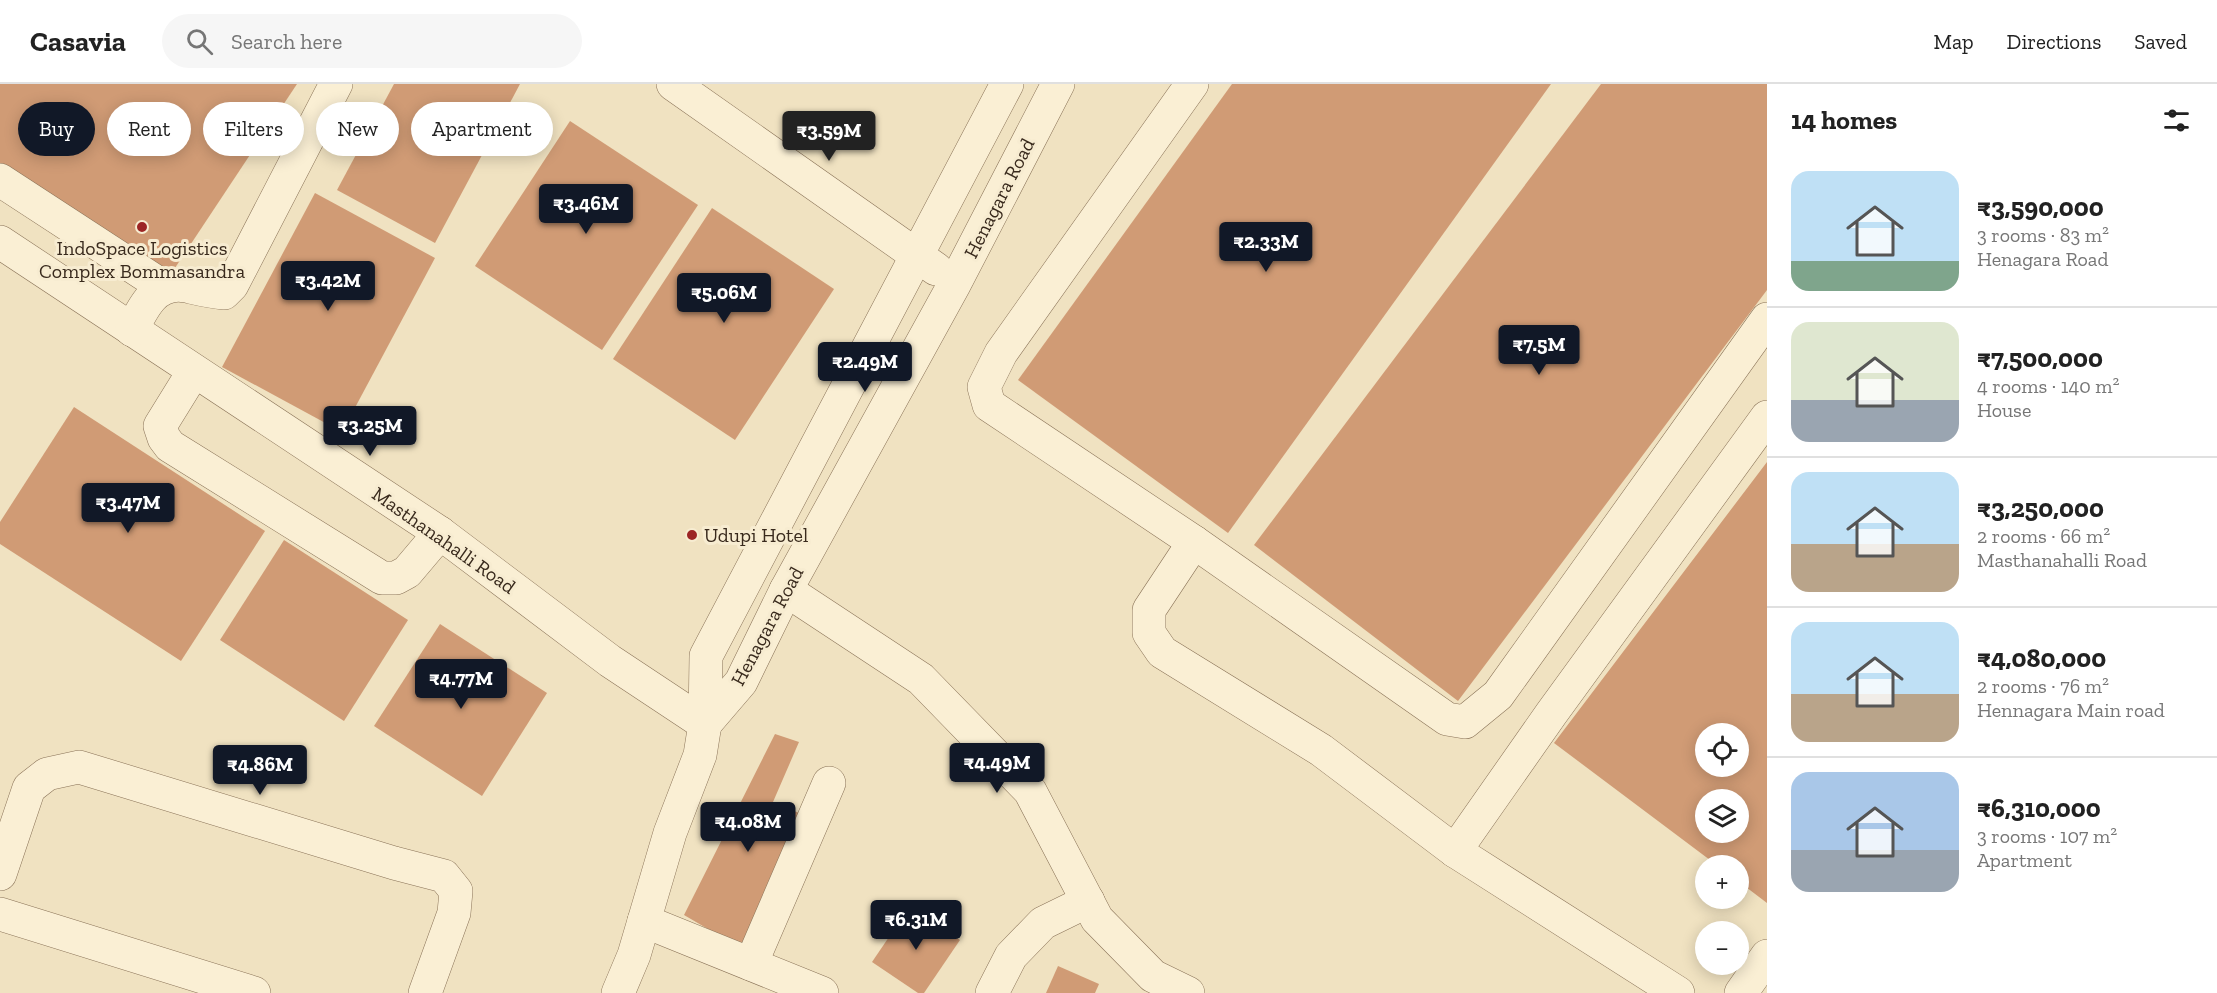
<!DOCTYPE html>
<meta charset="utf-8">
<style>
:root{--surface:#fff;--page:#f6f6f6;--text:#222;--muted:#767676;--line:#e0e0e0;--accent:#111827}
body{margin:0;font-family:"Zilla Slab",serif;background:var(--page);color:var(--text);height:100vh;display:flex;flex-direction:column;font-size:22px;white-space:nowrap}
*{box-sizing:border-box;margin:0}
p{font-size:20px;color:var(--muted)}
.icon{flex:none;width:33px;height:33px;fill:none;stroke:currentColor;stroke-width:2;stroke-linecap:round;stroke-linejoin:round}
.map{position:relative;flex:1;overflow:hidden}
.details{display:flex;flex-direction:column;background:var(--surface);width:450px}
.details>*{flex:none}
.guide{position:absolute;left:18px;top:18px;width:570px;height:54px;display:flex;gap:12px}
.tools{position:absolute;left:1695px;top:639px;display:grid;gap:12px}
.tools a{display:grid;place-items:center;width:54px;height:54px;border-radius:50%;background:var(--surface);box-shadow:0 3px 15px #0003;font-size:30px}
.price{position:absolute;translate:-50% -51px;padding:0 14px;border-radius:6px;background:var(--accent);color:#fff;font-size:20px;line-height:39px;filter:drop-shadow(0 2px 3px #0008)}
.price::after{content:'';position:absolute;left:50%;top:36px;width:18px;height:14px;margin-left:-9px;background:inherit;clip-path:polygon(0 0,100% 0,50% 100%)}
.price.active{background:#222;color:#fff}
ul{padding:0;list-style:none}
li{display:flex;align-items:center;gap:18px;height:150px;padding:0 24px}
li+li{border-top:2px solid var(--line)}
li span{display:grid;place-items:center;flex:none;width:168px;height:120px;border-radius:18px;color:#555}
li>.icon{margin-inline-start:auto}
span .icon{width:72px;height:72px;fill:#fffc;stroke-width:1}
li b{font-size:26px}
h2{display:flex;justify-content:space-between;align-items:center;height:72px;padding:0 24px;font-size:26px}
.tag{padding:0 21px;border-radius:27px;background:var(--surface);box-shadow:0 3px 15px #0003;font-size:21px;line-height:54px}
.tag.active{background:var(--accent);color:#fff}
header{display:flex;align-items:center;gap:36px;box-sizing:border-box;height:84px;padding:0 30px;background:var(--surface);border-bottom:2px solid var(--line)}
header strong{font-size:28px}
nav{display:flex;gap:33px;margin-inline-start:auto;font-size:21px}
.search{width:420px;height:54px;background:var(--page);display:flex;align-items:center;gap:15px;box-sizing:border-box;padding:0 21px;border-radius:33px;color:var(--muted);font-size:22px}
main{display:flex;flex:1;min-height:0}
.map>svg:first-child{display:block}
.building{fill:#d09b75;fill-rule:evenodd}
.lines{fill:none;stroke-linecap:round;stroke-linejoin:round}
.minor-casing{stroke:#8a7358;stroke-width:34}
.minor{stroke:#faefd4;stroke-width:33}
.poi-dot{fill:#9c2525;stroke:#f7ecd1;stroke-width:2}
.labels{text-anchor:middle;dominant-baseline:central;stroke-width:6;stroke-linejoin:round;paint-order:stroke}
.street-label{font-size:20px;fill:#392a1d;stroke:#f7ecd1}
.poi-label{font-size:20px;fill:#392a1d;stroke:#f7ecd1}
</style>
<header>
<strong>Casavia</strong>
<div class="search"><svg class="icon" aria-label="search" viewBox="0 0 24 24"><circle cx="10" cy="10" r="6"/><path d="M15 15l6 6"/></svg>Search here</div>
<nav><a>Map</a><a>Directions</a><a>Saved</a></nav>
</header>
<main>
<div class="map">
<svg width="1767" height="909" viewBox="0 0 1767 909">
<rect width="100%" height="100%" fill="#f0e2c1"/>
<g class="building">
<polygon points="0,0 297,0 165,199 0,88"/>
<polygon points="394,0 520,0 435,159 337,106"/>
<polygon points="1232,0 1551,0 1228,449 1018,296"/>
<polygon points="1601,0 1767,0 1767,206 1458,617 1254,461"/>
<polygon points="570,37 698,121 602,266 475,182"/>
<polygon points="315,109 435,174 342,348 222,283"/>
<polygon points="712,124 834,205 735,356 613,275"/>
<polygon points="74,323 265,447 181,577 0,460 0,438"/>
<path d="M1767,378V819L1738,797V782H1718L1554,659ZM1706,650H1738V682H1706ZM1706,716H1738V748H1706Z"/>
<polygon points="284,456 408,536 344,637 220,556"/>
<polygon points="440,540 547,609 482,712 374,642"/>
<polygon points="775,650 799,658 773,718 799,729 744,866 684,831"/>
<polygon points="910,822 960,856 924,909 918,909 872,878"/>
<polygon points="1058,882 1099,900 1095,909 1046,909"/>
</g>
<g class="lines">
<defs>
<g id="minor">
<polyline points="673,0 936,185"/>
<polyline points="1192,0 1001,269 984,303 989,321 1194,458 1447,635 1465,638 1498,611 1767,235"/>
<polyline points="0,96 164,203"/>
<polyline points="0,158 440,449 610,577 705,640"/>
<path d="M132,246C143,223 156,196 186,202C199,205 210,208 224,209L232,201L336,0"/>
<polyline points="194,287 160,342 164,354 170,362 382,494 396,494 407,488 440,449"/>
<polyline points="1194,458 1149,526 1149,549 1162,568 1321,666 1455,767"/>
<polyline points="786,506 921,595 1030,707 1097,835 1153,892 1188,909"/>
<polyline points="705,640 741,598 786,506 955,199 1058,0"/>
<polyline points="0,790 29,704 47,690 79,683 394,779 444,792 456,807 454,829 425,909"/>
<polyline points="0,830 254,909"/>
<polyline points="644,837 822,909"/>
<polyline points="751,880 829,699"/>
<polyline points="618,909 634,871 670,749 700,671 705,640 706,572 1007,0"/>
<polyline points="992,909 1011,872 1043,839 1088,817"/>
<polyline points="1678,909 1455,767 1551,630 1767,333"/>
<polyline points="1741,909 1767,872"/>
</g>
</defs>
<use href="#minor" class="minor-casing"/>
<use href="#minor" class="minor"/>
</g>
<g class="poi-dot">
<circle cx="142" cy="143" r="6"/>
<circle cx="692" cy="451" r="6"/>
</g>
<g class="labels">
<g class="street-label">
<text transform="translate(999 114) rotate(-63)">Henagara Road</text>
<text transform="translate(444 456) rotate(35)">Masthanahalli Road</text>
<text transform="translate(767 542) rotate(-62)">Henagara Road</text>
</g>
<g class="poi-label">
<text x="142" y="164">IndoSpace Logistics<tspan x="142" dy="23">Complex Bommasandra</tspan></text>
<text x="704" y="451" text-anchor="start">Udupi Hotel</text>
</g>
</g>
</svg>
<div class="tools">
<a><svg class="icon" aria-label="locate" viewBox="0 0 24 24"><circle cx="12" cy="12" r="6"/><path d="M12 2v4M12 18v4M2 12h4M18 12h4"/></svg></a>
<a><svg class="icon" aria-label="layers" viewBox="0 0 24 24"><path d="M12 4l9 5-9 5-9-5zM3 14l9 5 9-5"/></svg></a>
<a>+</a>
<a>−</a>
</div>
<b class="price active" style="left:829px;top:78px">₹3.59M</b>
<b class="price" style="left:586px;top:151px">₹3.46M</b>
<b class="price" style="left:1266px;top:189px">₹2.33M</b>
<b class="price" style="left:328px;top:228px">₹3.42M</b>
<b class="price" style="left:724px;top:240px">₹5.06M</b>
<b class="price" style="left:1539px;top:292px">₹7.5M</b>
<b class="price" style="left:865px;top:309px">₹2.49M</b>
<b class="price" style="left:370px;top:373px">₹3.25M</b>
<b class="price" style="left:128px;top:450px">₹3.47M</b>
<b class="price" style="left:461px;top:626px">₹4.77M</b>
<b class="price" style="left:997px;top:710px">₹4.49M</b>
<b class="price" style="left:260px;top:712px">₹4.86M</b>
<b class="price" style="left:748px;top:769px">₹4.08M</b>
<b class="price" style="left:916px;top:867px">₹6.31M</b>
<div class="guide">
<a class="tag active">Buy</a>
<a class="tag">Rent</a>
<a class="tag">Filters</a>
<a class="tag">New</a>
<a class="tag">Apartment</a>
</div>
</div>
<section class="details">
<h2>14 homes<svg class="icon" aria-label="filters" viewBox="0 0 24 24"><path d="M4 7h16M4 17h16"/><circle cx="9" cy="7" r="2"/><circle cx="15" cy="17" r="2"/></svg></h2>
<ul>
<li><span style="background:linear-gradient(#bfe0f5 75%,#7fa58c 0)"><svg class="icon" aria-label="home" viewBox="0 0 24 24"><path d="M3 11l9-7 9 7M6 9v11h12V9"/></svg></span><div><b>₹3,590,000</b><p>3 rooms · 83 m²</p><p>Henagara Road</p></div></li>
<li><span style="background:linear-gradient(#dfe7d0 65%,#9aa5b1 0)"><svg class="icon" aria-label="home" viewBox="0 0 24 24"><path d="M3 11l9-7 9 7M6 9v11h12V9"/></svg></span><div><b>₹7,500,000</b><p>4 rooms · 140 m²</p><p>House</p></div></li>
<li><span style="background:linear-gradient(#bfe0f5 60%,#b9a48a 0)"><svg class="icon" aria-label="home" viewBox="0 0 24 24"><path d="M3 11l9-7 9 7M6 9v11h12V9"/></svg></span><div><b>₹3,250,000</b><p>2 rooms · 66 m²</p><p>Masthanahalli Road</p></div></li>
<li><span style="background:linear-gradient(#bfe0f5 60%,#b9a48a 0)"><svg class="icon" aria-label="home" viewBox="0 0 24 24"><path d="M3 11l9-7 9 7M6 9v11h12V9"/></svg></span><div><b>₹4,080,000</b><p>2 rooms · 76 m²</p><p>Hennagara Main road</p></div></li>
<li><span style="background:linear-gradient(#a9c7e8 65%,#9aa5b1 0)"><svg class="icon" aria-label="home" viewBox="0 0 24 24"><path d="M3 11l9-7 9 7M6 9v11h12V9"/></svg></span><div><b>₹6,310,000</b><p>3 rooms · 107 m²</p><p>Apartment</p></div></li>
</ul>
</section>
</main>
